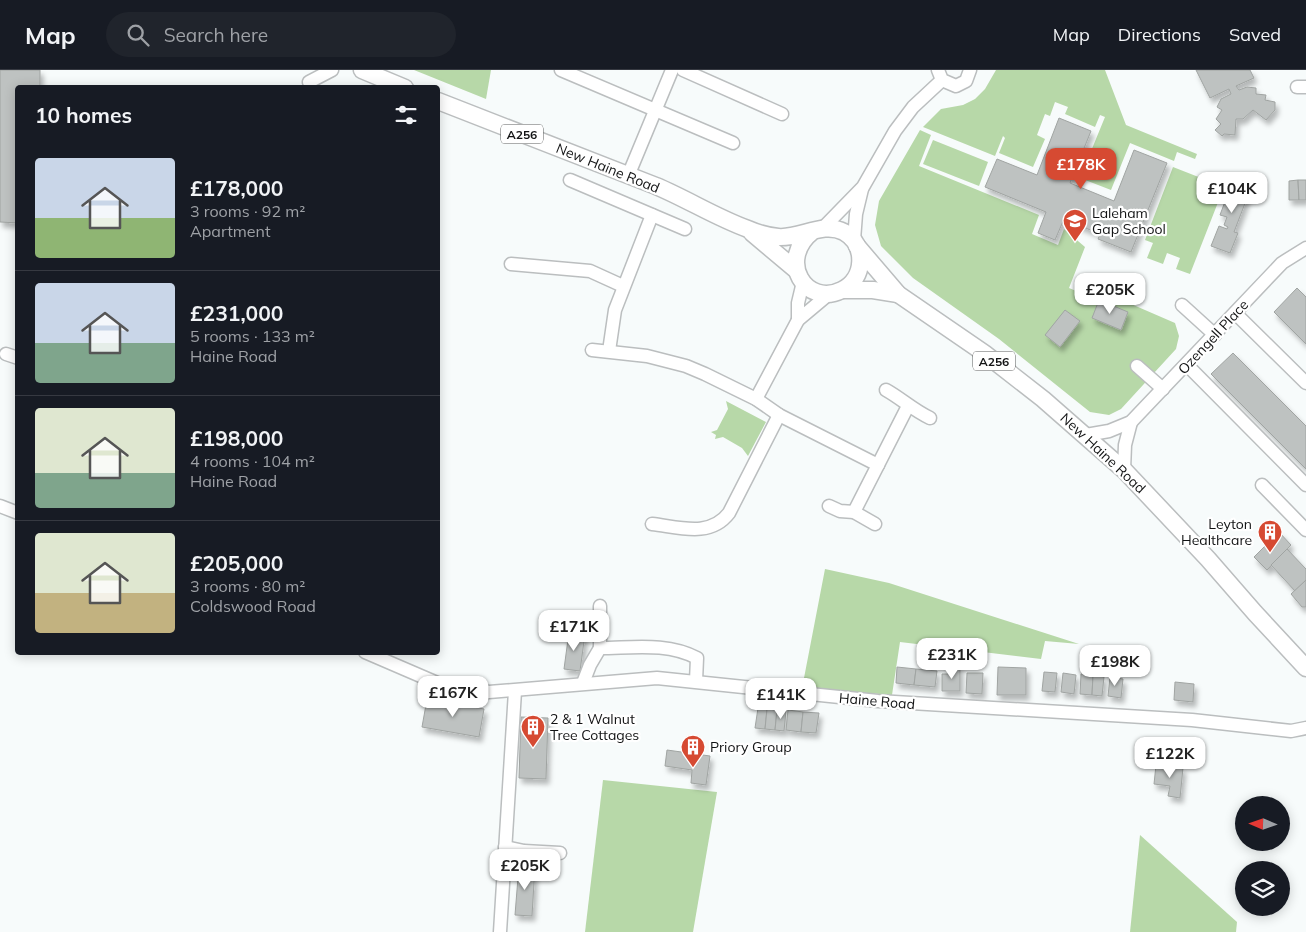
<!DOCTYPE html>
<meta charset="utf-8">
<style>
:root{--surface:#171b24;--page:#20242c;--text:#f1f3f6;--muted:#9ea1a6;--line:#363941;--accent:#d64a32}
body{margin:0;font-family:Mulish,sans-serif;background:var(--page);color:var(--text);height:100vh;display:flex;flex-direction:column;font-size:19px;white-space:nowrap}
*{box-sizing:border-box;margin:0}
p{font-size:16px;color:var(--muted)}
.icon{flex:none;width:28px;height:28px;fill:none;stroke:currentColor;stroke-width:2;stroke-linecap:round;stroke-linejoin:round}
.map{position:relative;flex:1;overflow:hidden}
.side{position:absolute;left:15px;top:15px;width:425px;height:570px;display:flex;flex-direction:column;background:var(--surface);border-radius:5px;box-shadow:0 2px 12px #0003}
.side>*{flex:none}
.needle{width:32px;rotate:272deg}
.buttons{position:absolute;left:1235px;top:726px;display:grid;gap:10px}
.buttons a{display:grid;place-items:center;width:55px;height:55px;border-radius:50%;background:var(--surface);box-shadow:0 2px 12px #0003;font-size:25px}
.price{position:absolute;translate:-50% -42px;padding:0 11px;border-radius:10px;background:#fff;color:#222;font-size:16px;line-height:32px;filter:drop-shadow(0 1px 2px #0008)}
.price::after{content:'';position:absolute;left:50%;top:30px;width:15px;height:11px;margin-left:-8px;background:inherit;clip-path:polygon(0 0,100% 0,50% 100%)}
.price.selected{background:var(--accent);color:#fff}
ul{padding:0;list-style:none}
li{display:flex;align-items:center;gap:15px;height:125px;padding:0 20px}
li+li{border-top:1px solid var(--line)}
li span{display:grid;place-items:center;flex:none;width:140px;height:100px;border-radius:5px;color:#555}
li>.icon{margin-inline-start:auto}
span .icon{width:60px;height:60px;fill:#fffc;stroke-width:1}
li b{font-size:21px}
h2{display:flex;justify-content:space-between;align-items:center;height:60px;padding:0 20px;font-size:21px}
header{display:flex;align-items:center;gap:30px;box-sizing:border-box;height:70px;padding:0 25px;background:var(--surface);border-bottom:1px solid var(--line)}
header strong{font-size:24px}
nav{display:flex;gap:28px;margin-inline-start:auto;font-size:18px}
.search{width:350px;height:45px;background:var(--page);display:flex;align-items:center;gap:12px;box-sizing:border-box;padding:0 18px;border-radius:28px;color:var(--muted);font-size:19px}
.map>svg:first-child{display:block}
.green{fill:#b7d8a8}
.building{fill:#bec2c1;stroke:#a0a4a2;filter:url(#shadow)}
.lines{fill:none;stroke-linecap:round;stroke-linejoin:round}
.minor-casing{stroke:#bbbebf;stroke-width:15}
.major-casing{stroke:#bbbebf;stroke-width:19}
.minor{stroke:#fff;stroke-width:12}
.major{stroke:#fff;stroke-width:16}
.labels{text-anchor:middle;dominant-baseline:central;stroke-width:4.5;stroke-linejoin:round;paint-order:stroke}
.shield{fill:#fff;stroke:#595a5a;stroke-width:1}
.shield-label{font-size:12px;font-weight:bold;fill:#121314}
.street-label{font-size:14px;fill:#121314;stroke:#fff}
.poi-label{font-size:14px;fill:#121314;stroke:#fff;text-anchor:start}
</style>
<header>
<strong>Map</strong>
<div class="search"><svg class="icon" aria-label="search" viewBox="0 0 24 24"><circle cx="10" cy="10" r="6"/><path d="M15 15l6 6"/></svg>Search here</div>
<nav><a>Map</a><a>Directions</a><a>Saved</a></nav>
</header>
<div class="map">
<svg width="1306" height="862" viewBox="0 0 1306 862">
<defs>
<filter id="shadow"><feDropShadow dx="3" dy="5" stdDeviation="2.5" flood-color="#0004"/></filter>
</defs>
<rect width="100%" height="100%" fill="#f7fbfb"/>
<g class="green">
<polygon points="414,0 491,0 486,29"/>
<polygon points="996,0 1105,0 1126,55 1197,84 1195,89 1177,82 1174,91 1130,73 1111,120 1080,108 1105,47 1100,45 1095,57 1065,44 1068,37 1055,32 1050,46 1045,44 1037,65 1045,69 1033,97 999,83 1005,68 1003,66 995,86 923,57 941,39 963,35 975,29 985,19"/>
<polygon points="920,60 931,65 919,96 1039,145 1032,164 1058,175 1064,159 1085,177 1069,218 1105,233 1108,224 1175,253 1179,266 1176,279 1121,339 1109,345 1090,342 999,269 913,208 881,176 875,155 879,131"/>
<polygon points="933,70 988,92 979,116 923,94"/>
<polygon points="1173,97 1224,117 1190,204 1176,199 1180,188 1167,183 1163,194 1147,188 1153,173 1145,170"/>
<polygon points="726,331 766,352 748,386 742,378 723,367 715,369 716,365 711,362 717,360 728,339"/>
<polygon points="825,499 889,513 1079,574 1045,571 1041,589 900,572 892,625 806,618 804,608"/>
<polygon points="603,710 717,722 693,862 585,862"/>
<polygon points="1140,765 1237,852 1236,862 1130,862"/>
</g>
<g class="building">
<polygon points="0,0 40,0 40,18 18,18 18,153 0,152"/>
<polygon points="1196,0 1250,0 1254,8 1236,16 1239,20 1247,17 1256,18 1256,24 1266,25 1265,30 1275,32 1275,40 1266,50 1253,40 1243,49 1236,49 1235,65 1224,64 1222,66 1215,60 1221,54 1216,49 1222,40 1217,37 1221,29 1231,24 1229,19 1210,28"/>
<polygon points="1059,48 1091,61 1070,113 1114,131 1134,80 1167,93 1131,182 1098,169 1100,164 1064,149 1055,170 1038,163 1046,142 985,117 997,89 1037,105"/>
<polygon points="1231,104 1243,108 1242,111 1252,115 1234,162 1238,163 1230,183 1211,176 1219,156 1227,159 1228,157 1224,155 1227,147 1220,145 1233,110 1229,109"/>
<polygon points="1298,110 1299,130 1289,130 1289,111"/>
<polygon points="1298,110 1306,110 1306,130 1299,130"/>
<polygon points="1297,218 1306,227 1306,274 1274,242"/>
<polygon points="1099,230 1128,242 1121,260 1092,248"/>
<polygon points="1065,240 1080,251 1060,277 1045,265"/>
<polygon points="1233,283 1306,356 1306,399 1211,304"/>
<polygon points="1279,462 1291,475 1267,500 1254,487"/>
<polygon points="1287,479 1306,499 1306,510 1295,521 1271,495"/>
<polygon points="1306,510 1306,537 1302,537 1291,524"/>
<polygon points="569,562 585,564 580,601 564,599"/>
<polygon points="951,595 960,596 960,621 942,621 942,604 951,604"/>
<polygon points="897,597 916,599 914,615 896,613"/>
<polygon points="998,597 1026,598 1026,625 997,625"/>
<polygon points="916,599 937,601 935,617 914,615"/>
<polygon points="1044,602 1057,603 1055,622 1042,621"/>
<polygon points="967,603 983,603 982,624 966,623"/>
<polygon points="1063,603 1076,605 1074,624 1061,622"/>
<polygon points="1081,604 1093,605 1092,625 1080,624"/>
<polygon points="1093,605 1104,607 1102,626 1092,625"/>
<polygon points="1110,607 1123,609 1121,628 1108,626"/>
<polygon points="1175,612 1194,614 1193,632 1174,630"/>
<polygon points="427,629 484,639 479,667 422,657"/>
<polygon points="758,638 767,639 765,659 755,658"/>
<polygon points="767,639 777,640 775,660 765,659"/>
<polygon points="777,640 786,641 784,661 775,660"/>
<polygon points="788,640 803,642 801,662 786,660"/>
<polygon points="803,642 819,643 816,663 801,662"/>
<polygon points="521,647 548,648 546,709 519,708"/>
<polygon points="667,680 710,686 706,715 691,713 692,700 665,696"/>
<polygon points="1156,695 1183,698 1180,728 1168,726 1170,716 1154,714"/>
<polygon points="519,795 535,796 532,846 515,845"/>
</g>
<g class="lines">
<defs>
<g id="minor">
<polyline points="561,0 733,73"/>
<polyline points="683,0 782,44"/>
<polyline points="938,0 942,10 956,16 966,11 970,0"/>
<polyline points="309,12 332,0"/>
<polyline points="1297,17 1306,17"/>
<polyline points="628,106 672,0"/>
<polyline points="570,110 685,159"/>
<polyline points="823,158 863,117 895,61 913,37 942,10"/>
<polyline points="854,170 856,144 862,119"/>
<polyline points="511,194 590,201 623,216"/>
<polyline points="1182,235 1215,265"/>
<polyline points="1235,243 1306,313"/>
<polyline points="798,250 798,233 803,212"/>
<polyline points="592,280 647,286 686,296 705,304 756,329 779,345 878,395"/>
<polyline points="609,281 615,240 652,145"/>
<polyline points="6,284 18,288"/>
<polyline points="1187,295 1306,415"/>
<polyline points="1137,296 1163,319"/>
<path d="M886,320C902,329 913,340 930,348"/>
<polyline points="756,329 798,250 829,224"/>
<polyline points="1086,365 1109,361 1131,352 1282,193 1306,178"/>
<polyline points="1124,400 1125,375 1131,352"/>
<polyline points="1262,415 1306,460"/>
<polyline points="0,436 18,443"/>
<polyline points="829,436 840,441 854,442 875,454"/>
<polyline points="854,442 908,336"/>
<path d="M652,454C679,457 710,468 729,443L779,345"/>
<path d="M600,536V578C632,578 667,572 697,588L696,611"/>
<polyline points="365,582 437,613 461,619 489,622 657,608 878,631 1192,650 1291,661 1306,658"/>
<polyline points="583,613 590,595 600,578"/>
<polyline points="505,777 524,781 560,783"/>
<polyline points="500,862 515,621"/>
</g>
<g id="major">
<polyline points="362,0 405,18"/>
<path d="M438,31C510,59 583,87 656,116C687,129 717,148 748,159C757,163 769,166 778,167C800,169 823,151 844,162C867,175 865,209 842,220C806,238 776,190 813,161"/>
<polyline points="752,163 796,200"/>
<polyline points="857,176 898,224 984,283 1043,329 1124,400 1208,489 1255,543 1306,598"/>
<polyline points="844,220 873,220 898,224"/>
</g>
</defs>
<use href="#minor" class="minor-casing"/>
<use href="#major" class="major-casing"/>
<use href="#minor" class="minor"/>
<use href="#major" class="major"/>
</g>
<defs>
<symbol id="school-pin" viewBox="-11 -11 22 30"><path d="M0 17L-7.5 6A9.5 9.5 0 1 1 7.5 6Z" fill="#d64a32" stroke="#fff"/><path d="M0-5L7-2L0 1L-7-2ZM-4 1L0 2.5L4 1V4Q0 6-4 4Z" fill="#fff"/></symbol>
<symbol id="building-pin" viewBox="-11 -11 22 30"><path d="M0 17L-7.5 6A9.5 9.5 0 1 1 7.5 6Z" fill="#d64a32" stroke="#fff"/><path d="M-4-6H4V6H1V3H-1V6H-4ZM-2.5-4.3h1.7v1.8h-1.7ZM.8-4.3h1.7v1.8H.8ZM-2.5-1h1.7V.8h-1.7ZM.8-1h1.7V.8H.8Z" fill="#fff"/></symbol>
</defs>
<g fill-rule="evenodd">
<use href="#school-pin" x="1061" y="137" width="28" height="38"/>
<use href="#building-pin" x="1256" y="448" width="28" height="38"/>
<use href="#building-pin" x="519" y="643" width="28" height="38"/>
<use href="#building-pin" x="679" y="663" width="28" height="38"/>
</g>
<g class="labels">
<g class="shield">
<rect x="501" y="54.5" width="42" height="19" rx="4"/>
<rect x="973" y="281.5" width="42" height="19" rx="4"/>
</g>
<g class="shield-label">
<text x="522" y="64">A256</text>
<text x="994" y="291">A256</text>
</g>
<g class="street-label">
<text transform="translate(608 98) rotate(22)">New Haine Road</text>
<text transform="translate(1213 267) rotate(-47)">Ozengell Place</text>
<text transform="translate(1103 383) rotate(43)">New Haine Road</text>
<text transform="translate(877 631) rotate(5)">Haine Road</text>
</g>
<g class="poi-label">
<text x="1092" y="143">Laleham<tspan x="1092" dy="16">Gap School</tspan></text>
<text x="1252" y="454" text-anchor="end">Leyton<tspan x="1252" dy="16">Healthcare</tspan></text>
<text x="550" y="649">2 &amp; 1 Walnut<tspan x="550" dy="16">Tree Cottages</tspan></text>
<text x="710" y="677">Priory Group</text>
</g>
</g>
</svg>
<div class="buttons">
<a><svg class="needle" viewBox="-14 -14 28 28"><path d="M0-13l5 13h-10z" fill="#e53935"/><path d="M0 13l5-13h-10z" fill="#9ea1a6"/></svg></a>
<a><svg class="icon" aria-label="layers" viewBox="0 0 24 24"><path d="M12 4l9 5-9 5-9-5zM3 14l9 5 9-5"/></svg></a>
</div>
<b class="price selected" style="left:1081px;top:120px">£178K</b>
<b class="price" style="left:1232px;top:144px">£104K</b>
<b class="price" style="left:1110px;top:245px">£205K</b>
<b class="price" style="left:574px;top:582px">£171K</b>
<b class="price" style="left:952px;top:610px">£231K</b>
<b class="price" style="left:1115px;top:617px">£198K</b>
<b class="price" style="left:453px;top:648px">£167K</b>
<b class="price" style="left:781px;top:650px">£141K</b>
<b class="price" style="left:1170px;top:709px">£122K</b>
<b class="price" style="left:525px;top:821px">£205K</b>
<section class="side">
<h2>10 homes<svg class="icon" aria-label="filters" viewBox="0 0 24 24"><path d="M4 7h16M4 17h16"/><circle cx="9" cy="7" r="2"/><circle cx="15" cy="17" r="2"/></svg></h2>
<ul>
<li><span style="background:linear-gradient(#c9d6e8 60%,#8fb573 0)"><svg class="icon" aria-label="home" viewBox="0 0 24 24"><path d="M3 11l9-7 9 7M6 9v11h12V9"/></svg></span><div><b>£178,000</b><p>3 rooms · 92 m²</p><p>Apartment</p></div></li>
<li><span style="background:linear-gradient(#c9d6e8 60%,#7fa58c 0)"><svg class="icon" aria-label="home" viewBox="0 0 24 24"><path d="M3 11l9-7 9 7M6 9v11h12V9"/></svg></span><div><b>£231,000</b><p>5 rooms · 133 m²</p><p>Haine Road</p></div></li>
<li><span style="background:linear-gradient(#dfe7d0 65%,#7fa58c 0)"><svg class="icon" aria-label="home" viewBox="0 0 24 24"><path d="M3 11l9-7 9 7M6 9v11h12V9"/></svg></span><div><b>£198,000</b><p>4 rooms · 104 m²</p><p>Haine Road</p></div></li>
<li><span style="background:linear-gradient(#dfe7d0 60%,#c2b280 0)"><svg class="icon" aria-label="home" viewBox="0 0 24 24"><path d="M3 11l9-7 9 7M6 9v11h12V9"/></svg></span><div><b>£205,000</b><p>3 rooms · 80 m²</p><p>Coldswood Road</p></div></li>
</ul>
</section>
</div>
